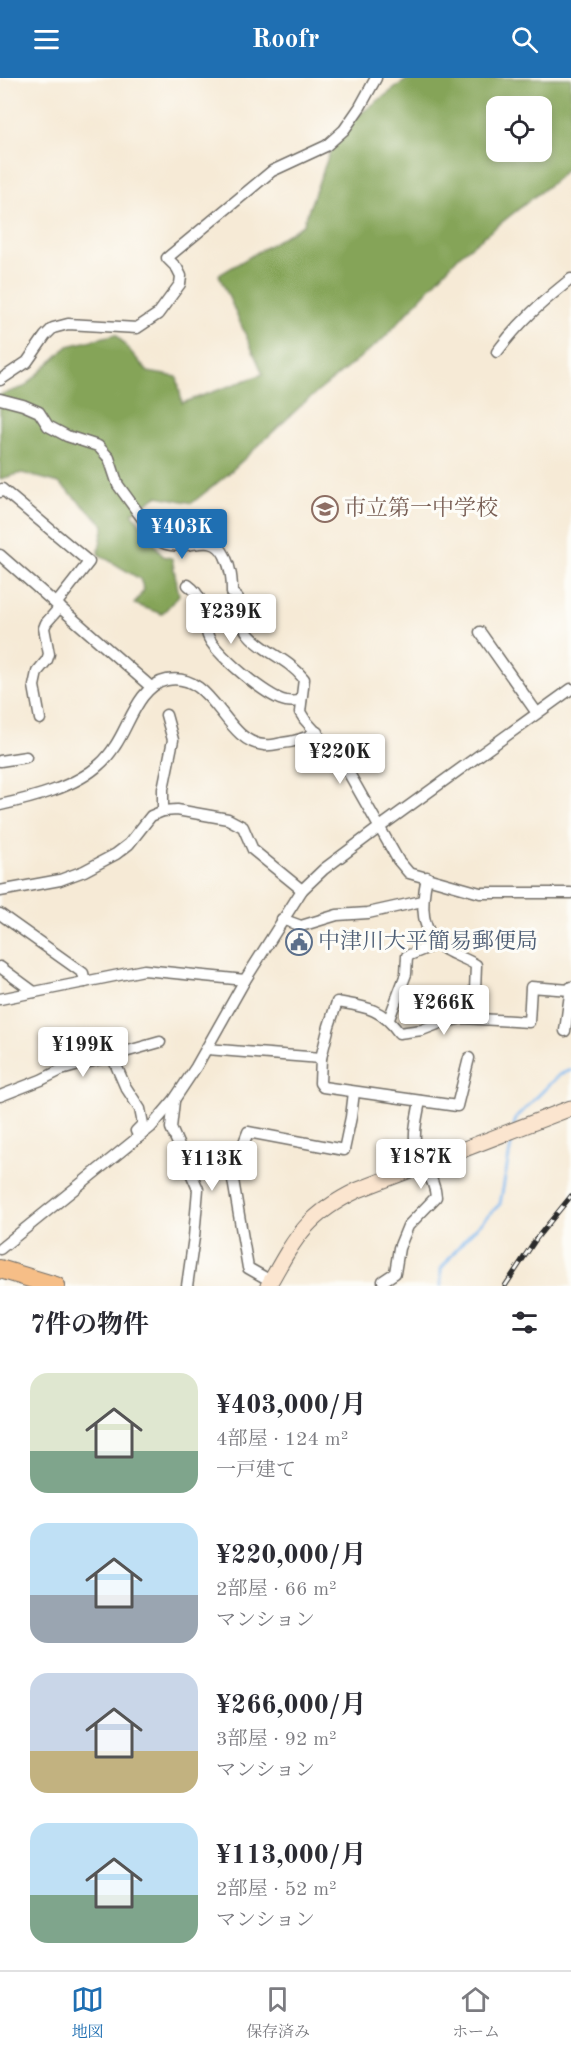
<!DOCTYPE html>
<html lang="ja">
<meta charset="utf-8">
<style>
:root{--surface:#fff;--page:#f7f7f7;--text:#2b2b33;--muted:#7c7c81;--line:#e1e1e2;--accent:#1f6fb2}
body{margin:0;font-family:"Old Standard TT","Noto Serif JP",serif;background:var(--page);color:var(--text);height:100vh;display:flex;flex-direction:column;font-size:22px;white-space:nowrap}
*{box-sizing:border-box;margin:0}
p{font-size:20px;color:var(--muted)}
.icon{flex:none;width:33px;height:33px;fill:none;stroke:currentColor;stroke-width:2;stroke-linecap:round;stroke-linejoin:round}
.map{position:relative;height:1208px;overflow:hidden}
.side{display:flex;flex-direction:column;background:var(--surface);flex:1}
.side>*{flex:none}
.fabs{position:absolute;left:486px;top:18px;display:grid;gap:12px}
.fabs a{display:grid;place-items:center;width:66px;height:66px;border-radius:12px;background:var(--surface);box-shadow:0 3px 9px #0003;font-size:30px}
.price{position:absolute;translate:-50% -51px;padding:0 14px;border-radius:6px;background:#fff;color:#222;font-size:20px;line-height:39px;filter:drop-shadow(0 2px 3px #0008)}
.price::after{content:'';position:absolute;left:50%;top:36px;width:18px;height:14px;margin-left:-9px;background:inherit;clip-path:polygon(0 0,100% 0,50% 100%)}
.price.selected{background:var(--accent);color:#fff}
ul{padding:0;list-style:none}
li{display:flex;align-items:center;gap:18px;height:150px;padding:0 30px}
li span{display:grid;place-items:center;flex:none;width:168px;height:120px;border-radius:18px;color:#555}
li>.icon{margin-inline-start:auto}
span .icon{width:72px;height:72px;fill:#fffc;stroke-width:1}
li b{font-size:26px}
h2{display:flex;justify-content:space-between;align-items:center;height:72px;padding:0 30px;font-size:26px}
header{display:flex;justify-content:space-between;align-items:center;height:78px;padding:0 30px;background:var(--accent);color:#fff;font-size:27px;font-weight:700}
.tab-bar{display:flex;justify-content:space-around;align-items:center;height:84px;border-top:2px solid var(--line);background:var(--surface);font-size:16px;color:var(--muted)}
.tab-bar a{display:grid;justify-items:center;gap:3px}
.tab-bar .selected{color:var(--accent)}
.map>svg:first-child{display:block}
.forest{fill:#85a458;stroke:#586842;stroke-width:1.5;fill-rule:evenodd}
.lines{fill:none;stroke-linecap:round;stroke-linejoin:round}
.stream{stroke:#7cb5ed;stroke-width:3}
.street-casing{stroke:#726e67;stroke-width:13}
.secondary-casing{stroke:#726e67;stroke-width:17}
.highway-casing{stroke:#726e67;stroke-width:20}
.street{stroke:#fff;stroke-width:10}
.secondary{stroke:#fbe5cf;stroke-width:15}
.highway{stroke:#f6be87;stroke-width:18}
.rail-casing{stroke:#2b2b2b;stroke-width:5}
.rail{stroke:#fdfcf7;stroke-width:3;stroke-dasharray:9;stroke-linecap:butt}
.labels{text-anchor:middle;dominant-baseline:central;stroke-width:6;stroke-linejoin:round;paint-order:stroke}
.education-label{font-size:22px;fill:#785e54;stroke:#fdfcf7;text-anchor:start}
.service-label{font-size:22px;fill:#4e5e75;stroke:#fdfcf7;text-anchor:start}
</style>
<header><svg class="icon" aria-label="menu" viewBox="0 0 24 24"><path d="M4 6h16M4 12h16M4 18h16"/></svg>Roofr<svg class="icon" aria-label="search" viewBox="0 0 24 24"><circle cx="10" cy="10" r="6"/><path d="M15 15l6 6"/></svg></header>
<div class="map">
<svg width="571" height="1208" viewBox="0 0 571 1208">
<rect width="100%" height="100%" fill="#fdfcf7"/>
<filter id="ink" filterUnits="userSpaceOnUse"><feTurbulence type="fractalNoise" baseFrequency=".0167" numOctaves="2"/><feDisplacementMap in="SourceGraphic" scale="12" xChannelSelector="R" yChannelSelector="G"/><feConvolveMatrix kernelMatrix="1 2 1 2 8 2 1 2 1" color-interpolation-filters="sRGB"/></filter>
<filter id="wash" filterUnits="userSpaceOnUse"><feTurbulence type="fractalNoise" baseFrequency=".008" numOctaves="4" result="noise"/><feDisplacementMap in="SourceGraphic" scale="24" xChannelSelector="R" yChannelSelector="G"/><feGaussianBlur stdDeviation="1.35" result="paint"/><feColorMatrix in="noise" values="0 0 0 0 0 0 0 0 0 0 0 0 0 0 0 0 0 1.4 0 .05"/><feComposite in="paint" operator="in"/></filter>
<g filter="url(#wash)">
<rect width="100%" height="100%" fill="#f6ead6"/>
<path class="forest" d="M409,0H571V85L558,100L459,178L383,261L304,325L227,397L192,425L157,418L132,435L163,478L172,480L179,517L162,536L134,526L144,512L140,501L98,476L104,447L59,405L22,395L0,401V317L24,309L68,268L116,256L148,294L177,299L182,325L263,296L219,197L303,147L338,52ZM496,28H542V74H496Z"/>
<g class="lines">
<g class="stream">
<polyline points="514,1047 516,1040 559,997 571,992"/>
<polyline points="441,1208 441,1191 464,1162 500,1126 513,1057"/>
</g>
</g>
</g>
<g filter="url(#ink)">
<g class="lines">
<defs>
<g id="street">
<path d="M497,274C520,243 541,225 571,201"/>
<polyline points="0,302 27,284 45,258 53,250 68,246 137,250 158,236 180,206 181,198 177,190 167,180 272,93 326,68 344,52 360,29 376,0"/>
<path d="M0,321L23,327L39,334L48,348L67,358L98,368L109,380L118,407L158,462C182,479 212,449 225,478C231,491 232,501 232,515L238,520C237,572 279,569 304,601L300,634L305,642L342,683L398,782L409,795L480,815H571"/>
<polyline points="0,414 2,411 89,484 56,526"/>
<polyline points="0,477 151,609"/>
<path d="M188,507C207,521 201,537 208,558C214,575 268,620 286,623C291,624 296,623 301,623"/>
<polyline points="480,554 537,635"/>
<polyline points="40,641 34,608 37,594 47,582 49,576 44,550 46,545 60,529"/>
<polyline points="0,683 26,679"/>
<path d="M0,727C32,720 76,709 100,686C106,681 111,674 115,668C129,648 139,607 167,602C214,593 224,664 264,667C270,668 277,666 282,665C295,664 306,660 317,654"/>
<polyline points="163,733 163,711 173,662 166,637"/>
<path d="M427,799C421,826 419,854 446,872C456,878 467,881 476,887L474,940"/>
<polyline points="0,813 60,802 84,793 116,776 129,766 151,738 163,733 177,732 228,741 243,749 253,772 302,812"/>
<polyline points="0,836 83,895 85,904"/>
<polyline points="282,841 301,848 337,837 368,835 422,823"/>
<polyline points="0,889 34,914"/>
<polyline points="0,921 144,892 245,902"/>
<polyline points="389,941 406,896 407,878 439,865"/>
<polyline points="565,953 571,909"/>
<polyline points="207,971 321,980 320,1005 323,1009 457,1028 469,980"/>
<polyline points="112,978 125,1008 140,1031 143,1046 136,1053 139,1059"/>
<path d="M321,980L329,948L337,924C366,929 381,930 399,955L422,952L440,945L463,940L529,944L531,909L570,912"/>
<polyline points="0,1018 41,1002 61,992 160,964"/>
<polyline points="174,1023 171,1050 198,1111 194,1159 187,1208"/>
<polyline points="185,1082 232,1096 248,1054 344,1072 351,1039 354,1014"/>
<polyline points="232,1096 248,1190 271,1203"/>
<polyline points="0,1171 151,1049 174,1022 196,989 245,902 302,812 324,791 380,749 571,611"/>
<path d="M383,1203L395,1195L399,1170L408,1148L436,1119C435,1098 416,1082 415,1061C414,1049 418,1035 420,1023"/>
</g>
<path id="secondary" d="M268,1208C295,1160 306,1137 358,1112L571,1030"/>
<polyline id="highway" points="0,1191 56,1208"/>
</defs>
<use href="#street" class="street-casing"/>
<use href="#secondary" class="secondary-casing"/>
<use href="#highway" class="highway-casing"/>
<use href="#street" class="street"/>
<use href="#secondary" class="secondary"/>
<use href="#highway" class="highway"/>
<defs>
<polyline id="rail" points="505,1208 536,1161 571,1118"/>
</defs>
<use href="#rail" class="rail-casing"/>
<use href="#rail" class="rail"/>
</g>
</g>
<defs>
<symbol id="school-ring" viewBox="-11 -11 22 22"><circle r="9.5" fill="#fdfcf7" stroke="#8d6e63" stroke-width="1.5"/><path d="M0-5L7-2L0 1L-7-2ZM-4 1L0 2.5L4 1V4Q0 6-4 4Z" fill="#8d6e63"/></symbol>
<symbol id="civic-ring" viewBox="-11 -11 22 22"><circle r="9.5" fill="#fdfcf7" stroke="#5c6f8a" stroke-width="1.5"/><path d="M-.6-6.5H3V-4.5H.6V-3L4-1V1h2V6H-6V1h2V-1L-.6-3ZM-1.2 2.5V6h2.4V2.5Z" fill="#5c6f8a"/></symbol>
</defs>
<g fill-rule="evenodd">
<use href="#school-ring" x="310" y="416" width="30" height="30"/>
<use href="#civic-ring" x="284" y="849" width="30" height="30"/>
</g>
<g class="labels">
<g class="education-label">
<text x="344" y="431">市立第一中学校</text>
</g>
<g class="service-label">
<text x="318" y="864">中津川大平簡易郵便局</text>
</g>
</g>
</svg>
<div class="fabs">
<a><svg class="icon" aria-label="locate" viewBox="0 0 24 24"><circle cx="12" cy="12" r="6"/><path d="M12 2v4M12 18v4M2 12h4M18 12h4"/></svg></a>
</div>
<b class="price selected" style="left:182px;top:482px">¥403K</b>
<b class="price" style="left:231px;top:567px">¥239K</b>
<b class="price" style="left:340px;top:707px">¥220K</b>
<b class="price" style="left:444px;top:958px">¥266K</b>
<b class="price" style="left:83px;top:1000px">¥199K</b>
<b class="price" style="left:421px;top:1112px">¥187K</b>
<b class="price" style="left:212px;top:1114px">¥113K</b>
</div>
<section class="side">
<h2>7件の物件<svg class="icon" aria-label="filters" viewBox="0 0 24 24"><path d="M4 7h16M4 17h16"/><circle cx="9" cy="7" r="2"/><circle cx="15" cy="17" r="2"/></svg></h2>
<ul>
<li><span style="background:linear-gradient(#dfe7d0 65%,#7fa58c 0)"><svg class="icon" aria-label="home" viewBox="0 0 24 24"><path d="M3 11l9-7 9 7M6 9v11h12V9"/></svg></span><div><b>¥403,000/月</b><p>4部屋 · 124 m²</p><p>一戸建て</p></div></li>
<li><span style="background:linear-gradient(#bfe0f5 60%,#9aa5b1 0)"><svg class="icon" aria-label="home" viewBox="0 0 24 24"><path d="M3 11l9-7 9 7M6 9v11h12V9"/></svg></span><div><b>¥220,000/月</b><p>2部屋 · 66 m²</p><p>マンション</p></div></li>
<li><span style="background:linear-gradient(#c9d6e8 65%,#c2b280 0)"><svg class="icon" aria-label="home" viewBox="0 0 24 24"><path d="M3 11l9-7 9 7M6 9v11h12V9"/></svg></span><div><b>¥266,000/月</b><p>3部屋 · 92 m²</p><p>マンション</p></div></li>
<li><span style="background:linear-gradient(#bfe0f5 60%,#7fa58c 0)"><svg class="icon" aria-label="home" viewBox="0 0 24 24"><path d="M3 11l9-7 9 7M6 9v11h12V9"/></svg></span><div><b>¥113,000/月</b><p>2部屋 · 52 m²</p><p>マンション</p></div></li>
</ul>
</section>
<nav class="tab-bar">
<a class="selected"><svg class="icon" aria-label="map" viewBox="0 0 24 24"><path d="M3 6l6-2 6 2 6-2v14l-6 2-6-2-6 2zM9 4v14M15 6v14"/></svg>地図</a>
<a><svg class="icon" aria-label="saved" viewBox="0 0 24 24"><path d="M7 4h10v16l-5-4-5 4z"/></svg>保存済み</a>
<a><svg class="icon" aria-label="home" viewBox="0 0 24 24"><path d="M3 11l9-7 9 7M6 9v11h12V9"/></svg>ホーム</a>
</nav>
